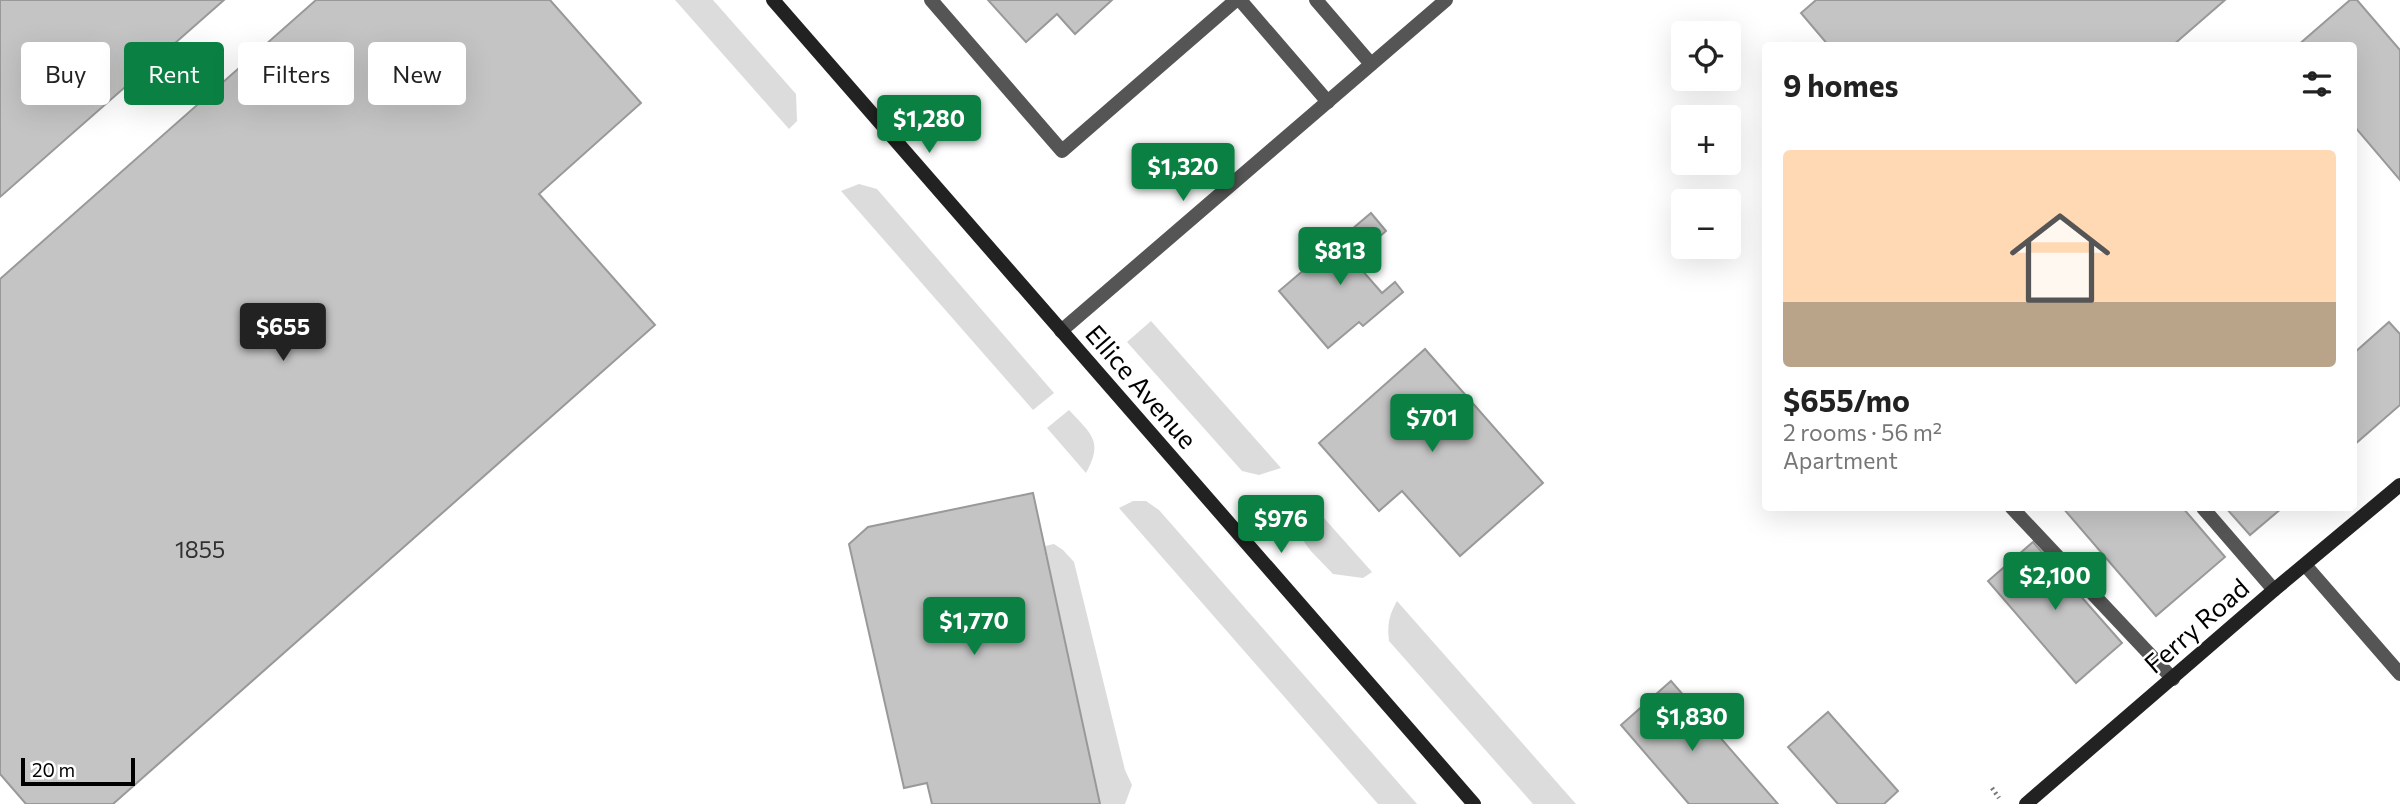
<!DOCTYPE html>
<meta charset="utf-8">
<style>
:root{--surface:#fff;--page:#f2f2f2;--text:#222;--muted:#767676;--accent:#0b8043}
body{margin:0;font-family:Commissioner,sans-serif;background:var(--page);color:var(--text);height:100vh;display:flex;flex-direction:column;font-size:26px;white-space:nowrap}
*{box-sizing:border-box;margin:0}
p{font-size:23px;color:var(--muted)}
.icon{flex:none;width:38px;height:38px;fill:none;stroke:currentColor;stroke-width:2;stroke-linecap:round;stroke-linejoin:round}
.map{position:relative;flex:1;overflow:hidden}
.panel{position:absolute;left:1762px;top:42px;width:595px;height:469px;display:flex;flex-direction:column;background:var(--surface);border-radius:7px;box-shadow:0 7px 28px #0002}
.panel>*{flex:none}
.banner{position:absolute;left:21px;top:42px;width:665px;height:63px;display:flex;gap:14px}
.controls{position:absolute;left:1671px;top:21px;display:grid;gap:14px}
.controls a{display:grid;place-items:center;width:70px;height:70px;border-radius:7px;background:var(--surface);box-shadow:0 7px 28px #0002;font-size:35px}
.scale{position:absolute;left:21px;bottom:18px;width:114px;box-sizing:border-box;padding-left:7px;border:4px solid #000;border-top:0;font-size:19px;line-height:24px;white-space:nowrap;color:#000;-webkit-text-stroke:5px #fff;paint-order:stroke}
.price{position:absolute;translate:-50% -60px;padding:0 16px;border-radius:7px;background:var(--accent);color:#fff;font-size:23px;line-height:46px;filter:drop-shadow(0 2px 4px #0008)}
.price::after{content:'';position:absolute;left:50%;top:42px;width:21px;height:16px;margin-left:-10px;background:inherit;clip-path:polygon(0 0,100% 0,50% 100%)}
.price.selected{background:#222;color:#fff}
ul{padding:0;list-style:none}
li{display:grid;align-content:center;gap:14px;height:371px;padding:0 21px}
li span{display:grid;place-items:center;height:217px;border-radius:7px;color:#555}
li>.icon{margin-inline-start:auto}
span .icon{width:126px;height:126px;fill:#fffc;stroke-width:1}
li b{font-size:30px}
h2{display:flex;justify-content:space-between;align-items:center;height:84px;padding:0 21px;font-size:30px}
.pill{padding:0 24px;border-radius:7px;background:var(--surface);box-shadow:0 7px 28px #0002;font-size:24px;line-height:63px}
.pill.selected{background:var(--accent);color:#fff}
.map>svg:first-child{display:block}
.green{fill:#dcdcdc}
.building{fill:#c4c4c4;stroke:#999;stroke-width:2}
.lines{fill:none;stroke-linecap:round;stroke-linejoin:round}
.path{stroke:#777;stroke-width:4.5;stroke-dasharray:2 3.5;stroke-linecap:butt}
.lane{stroke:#555;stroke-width:14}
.street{stroke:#555;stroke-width:14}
.secondary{stroke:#222;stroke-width:14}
.labels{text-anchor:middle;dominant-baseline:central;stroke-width:5;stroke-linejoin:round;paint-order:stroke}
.number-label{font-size:23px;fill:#313131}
.street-label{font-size:26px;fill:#000;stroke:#fff}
</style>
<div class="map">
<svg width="2400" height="804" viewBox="0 0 2400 804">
<rect width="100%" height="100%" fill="#fff"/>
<g class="green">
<polygon points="675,0 713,0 796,94 797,121 789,129"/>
<polygon points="859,184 877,189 1054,393 1033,410 841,191"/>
<polygon points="1151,321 1281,468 1259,475 1242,471 1127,342"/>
<path d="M1069,410C1091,434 1104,441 1086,473L1047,428Z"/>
<path d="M1307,499L1372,572L1363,578L1333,574C1307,545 1290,540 1307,499Z"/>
<polygon points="1133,501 1146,501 1159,510 1417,804 1378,804 1119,508"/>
<polygon points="1054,544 1063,550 1074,562 1125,770 1132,785 1125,804 1100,804 1045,546"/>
<path d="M1397,601L1576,804H1533L1389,641C1387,625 1389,615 1397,601Z"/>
</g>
<g class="building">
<polygon points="0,0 224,0 0,197"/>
<polygon points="316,0 550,0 641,103 539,194 655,325 113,804 26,804 0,774 0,279"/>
<polygon points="988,0 1112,0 1075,34 1057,14 1026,42"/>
<polygon points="1816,0 2225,0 2172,46 1829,46 1801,13"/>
<polygon points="2350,0 2357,0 2400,50 2400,180 2354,126 2354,46 2297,46"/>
<polygon points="1371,213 1386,231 1353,260 1382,293 1395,282 1403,292 1363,326 1359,322 1328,348 1279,291"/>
<polygon points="2389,322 2400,334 2400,405 2354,445 2354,353"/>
<polygon points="1425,349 1543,483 1460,556 1402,491 1379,511 1319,443"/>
<polygon points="1033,493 1100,804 932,804 927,783 904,788 849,544 868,527"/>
<polygon points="2063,508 2183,508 2225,557 2156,616"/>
<polygon points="2226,508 2282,508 2250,535"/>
<polygon points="2033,542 2122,643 2076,683 1988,581"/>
<polygon points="1671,681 1778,804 1689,804 1621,725"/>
<polygon points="1828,712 1898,791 1884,804 1838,804 1788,747"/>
</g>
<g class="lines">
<polyline class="path" points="1992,788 1999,798"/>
<g class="lane">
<polyline points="931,0 1062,151 1236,0"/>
<polyline points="1240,0 1328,102"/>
<polyline points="1316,0 1371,64"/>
<polyline points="2012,508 2173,679"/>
<polyline points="2203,508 2274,590"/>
</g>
<g class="street">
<polyline points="1061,331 1446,0"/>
<polyline points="2306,566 2400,674"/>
</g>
<g class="secondary">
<polyline points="773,0 1474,804"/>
<polyline points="2026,804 2274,590 2400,485"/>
</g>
</g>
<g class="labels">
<g class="number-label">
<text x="200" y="549">1855</text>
</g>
<g class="street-label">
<text transform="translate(1142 386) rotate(49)">Ellice Avenue</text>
<text transform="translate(2196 625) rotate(-41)">Ferry Road</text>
</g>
</g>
</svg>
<div class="controls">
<a><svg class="icon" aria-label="locate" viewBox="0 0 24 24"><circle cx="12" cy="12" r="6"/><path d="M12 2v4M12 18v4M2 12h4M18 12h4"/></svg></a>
<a>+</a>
<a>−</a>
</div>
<div class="scale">20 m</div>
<b class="price" style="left:929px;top:155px">$1,280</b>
<b class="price" style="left:1183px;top:203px">$1,320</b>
<b class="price" style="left:1340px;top:287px">$813</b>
<b class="price selected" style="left:283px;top:363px">$655</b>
<b class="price" style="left:1432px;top:454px">$701</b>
<b class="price" style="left:1281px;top:555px">$976</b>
<b class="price" style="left:2055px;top:612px">$2,100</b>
<b class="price" style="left:974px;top:657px">$1,770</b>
<b class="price" style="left:1692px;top:753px">$1,830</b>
<div class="banner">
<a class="pill">Buy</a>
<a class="pill selected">Rent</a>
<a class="pill">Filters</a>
<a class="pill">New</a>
</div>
<section class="panel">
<h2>9 homes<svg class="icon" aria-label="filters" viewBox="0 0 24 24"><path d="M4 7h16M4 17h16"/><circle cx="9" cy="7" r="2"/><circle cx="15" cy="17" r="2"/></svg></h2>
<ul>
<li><span style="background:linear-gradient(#ffd9b3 70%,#b9a48a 0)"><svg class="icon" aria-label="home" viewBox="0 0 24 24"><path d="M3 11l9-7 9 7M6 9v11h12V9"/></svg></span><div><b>$655/mo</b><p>2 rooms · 56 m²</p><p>Apartment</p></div></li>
</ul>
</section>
</div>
